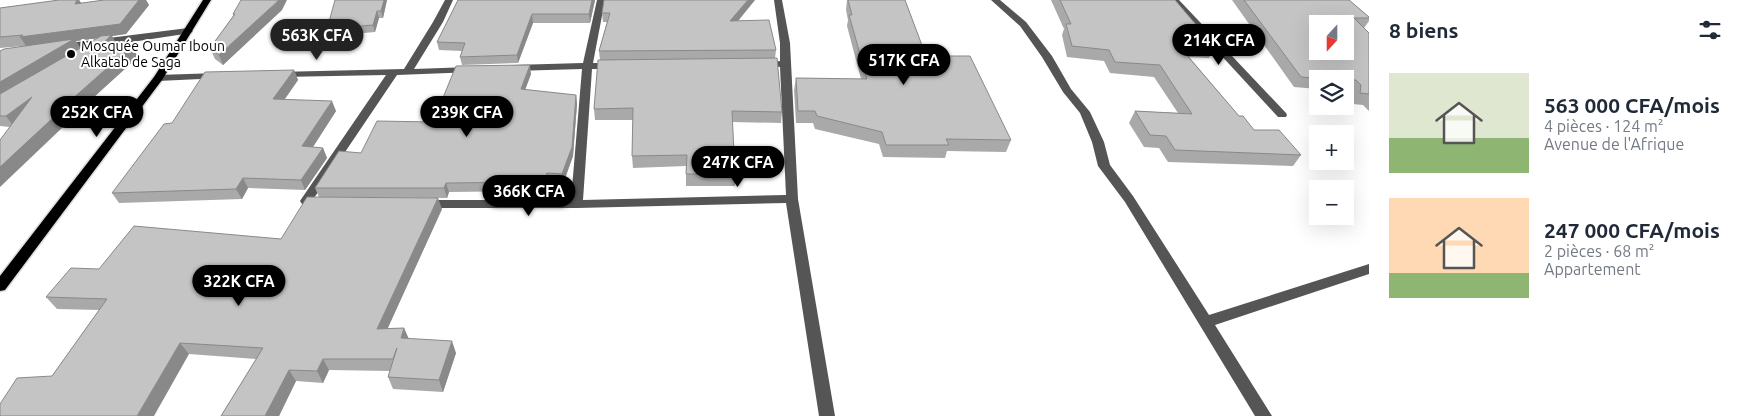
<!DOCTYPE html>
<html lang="fr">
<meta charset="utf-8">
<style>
:root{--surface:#fff;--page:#f2f2f3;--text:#1f2937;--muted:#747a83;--accent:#000}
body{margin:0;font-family:Ubuntu,sans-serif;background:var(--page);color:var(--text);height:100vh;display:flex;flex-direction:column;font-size:19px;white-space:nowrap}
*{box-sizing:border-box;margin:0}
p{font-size:16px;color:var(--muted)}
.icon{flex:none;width:28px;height:28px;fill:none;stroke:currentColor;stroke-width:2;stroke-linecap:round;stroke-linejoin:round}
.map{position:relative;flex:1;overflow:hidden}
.sheet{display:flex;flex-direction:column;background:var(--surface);width:375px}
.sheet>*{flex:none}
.needle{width:32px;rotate:201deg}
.tools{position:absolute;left:1309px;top:15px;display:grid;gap:10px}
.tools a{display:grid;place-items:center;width:45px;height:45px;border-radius:0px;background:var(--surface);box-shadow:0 5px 20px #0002;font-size:25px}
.price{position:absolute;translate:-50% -42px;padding:0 11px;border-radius:18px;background:var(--accent);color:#fff;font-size:16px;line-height:32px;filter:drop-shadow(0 1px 2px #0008)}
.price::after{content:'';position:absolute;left:50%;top:30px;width:15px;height:11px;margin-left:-8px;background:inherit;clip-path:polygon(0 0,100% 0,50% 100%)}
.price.active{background:#222;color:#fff}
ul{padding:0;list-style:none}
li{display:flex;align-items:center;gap:15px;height:125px;padding:0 20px}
li span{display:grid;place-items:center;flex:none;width:140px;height:100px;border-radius:0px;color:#555}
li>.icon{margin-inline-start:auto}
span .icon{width:60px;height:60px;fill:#fffc;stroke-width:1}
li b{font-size:21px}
h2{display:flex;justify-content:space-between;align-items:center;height:60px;padding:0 20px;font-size:21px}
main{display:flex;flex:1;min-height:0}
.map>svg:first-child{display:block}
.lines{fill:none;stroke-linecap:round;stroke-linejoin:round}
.major-casing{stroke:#dbdbdb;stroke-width:3}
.minor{fill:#555;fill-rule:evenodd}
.major{fill:#000;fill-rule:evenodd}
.wall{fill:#a9a9a9;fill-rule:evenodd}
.shaded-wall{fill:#898989}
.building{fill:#c4c4c4;stroke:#898989;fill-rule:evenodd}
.poi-dot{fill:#000;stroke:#fff;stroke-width:2}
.labels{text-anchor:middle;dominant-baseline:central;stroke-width:4;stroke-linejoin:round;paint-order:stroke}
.far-poi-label{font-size:14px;fill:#000;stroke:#fff;text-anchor:start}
</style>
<main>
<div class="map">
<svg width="1369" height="416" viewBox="0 0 1369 416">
<rect width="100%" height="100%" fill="#fff"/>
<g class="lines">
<defs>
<polygon id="major" points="203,0 211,0 162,80 5,290 0,291 0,276 154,77"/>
</defs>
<use href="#major" class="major-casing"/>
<g class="minor">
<polygon points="445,0 453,0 443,22 414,69 470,67 475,70 474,72 397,75 314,198 321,200 323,203 321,206 317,207 302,204 300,201 302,198 386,75 281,77 276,74 277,72 404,69 433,22"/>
<polygon points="597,0 605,0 593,63 614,63 619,66 614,69 592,69 583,200 786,195 780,67 772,66 771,64 772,62 780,61 780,43 774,0 782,0 790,43 798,199 835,416 819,416 786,203 577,208 425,208 419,204 425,200 571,200 582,69 513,71 508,68 513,65 583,63"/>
<polygon points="991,0 1000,0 1026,22 1052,56 1071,89 1090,112 1104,142 1110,165 1133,196 1209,315 1369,264 1369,274 1215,325 1272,416 1255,416 1125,202 1098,166 1092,142 1080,113 1063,92 1042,57 1020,26"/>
<polygon points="1170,0 1179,0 1286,113 1287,115 1286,117 1278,117"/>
<polygon points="188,28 193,31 191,33 99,47 61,50 56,47 61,44"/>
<polygon points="218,73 222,74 222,78 158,81 153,78 158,75"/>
</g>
<use href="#major" class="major"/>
</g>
<g class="wall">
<path d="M59,0H79L81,3L104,0H146L149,5L126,34L112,36L117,45L132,46L138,57L62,126L63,127H10L0,126V51L23,46L0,48V8ZM98,38L80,48L76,41Z"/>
<polygon points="387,0 383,18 379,18 375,32 329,36 327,29"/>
<polygon points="458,0 595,0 590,23 533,23 518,63 462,65 460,57 462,51 439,50 437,42"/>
<polygon points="755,0 737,21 776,50 775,58 782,112 781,123 732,122 735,174 735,186 686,186 686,166 633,168 632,156 633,120 595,120 594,109 600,60 599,51 607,22 603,22 602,13"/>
<polygon points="847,0 905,0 926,56 1011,140 1006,152 947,151 945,158 883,157 879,144 815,129 813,123 796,123 794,90 796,78 861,79 847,26 848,20 846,10"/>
<polygon points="1051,0 1175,0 1215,47 1209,58 1189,57 1239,116 1254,130 1301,155 1293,166 1168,162 1159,148 1144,147 1129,123 1135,111 1178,113 1154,77 1110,73 1104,61 1067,57 1062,35 1064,29"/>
<polygon points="1232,0 1349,0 1369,17 1369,21 1364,28 1369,33 1369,111 1363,105 1353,104 1353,96 1348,91 1345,91 1345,79 1318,79 1318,89 1294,87"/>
<polygon points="282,10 223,65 215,59 210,48 233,16 233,14"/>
<polygon points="294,70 298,80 284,100 336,111 313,147 323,148 327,158 305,190 248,188 242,199 119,203 112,193 172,123"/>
<polygon points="531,74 525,90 576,95 577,104 573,156 563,184 548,182 546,191 449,192 447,198 319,197 315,188 361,153 433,122"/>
<polygon points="442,209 387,329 404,328 409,339 456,353 443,392 393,389 388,377 390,371 329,370 323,383 296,381 279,416 221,416 256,359 189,354 52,376 99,310 57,309 46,297 99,269 281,239"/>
</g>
<g class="shaded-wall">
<polygon points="77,0 79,0 84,7 75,4"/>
<polygon points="139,0 146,0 149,5 126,34 112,36 117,45 102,45 109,37 76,41 81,49 0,98 0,82 27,47 20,37"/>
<polygon points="279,0 287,0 282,10 223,65 219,55"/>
<polygon points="384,0 387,0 383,18 381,11"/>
<polygon points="592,0 595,0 590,23 589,14"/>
<polygon points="748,0 755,0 730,31 730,21"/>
<polygon points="377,11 379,18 375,32 373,25"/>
<polygon points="532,14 533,23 518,63 517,55"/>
<polygon points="132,46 138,57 62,126 63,127 0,187 0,167 53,116"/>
<polygon points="530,65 531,74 522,98 521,89"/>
<polygon points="294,70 298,80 278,109 273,99"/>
<polygon points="576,95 577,104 573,156 563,184 562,174"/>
<polygon points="32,97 14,127 6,116"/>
<polygon points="332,101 336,111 307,156 302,146"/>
<polygon points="323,148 327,158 305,190 301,180"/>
<polygon points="547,173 548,182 546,191 545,182"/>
<polygon points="243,178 248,188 242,199 236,189"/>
<polygon points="446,183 449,192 447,198 444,188"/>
<polygon points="438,198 442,209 382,341 377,329"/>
<polygon points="404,328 409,340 401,338"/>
<polygon points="452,341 456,353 443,392 439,380"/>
<polygon points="180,343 189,354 154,416 137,416"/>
<polygon points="323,359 329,370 323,383 317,371"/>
<polygon points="289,370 296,381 279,416 265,416"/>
</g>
<g class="building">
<polygon points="59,0 77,0 75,4 104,0 139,0 120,24 20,37 23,35 0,37 0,8"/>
<polygon points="241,0 279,0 219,55 210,48 235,14 233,14"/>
<polygon points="335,0 384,0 381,11 377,11 373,25 327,29"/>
<polygon points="458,0 592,0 589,14 532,14 517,55 460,57 465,43 437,42"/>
<polygon points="604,0 748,0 730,21 769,20 776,50 599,51 610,13 602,13"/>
<polygon points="848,0 905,0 926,56 970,56 1011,140 946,139 949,145 886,145 882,132 817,116 815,111 798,111 796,78 867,79 849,15 852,15"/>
<polygon points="1060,0 1175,0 1215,47 1179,46 1239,116 1243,116 1254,130 1279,130 1301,155 1175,150 1166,136 1150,135 1135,111 1192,114 1160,65 1115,62 1109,50 1072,46 1066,24 1071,24"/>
<path d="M1244,0H1349L1369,17V18H1354L1369,33V94L1360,93L1361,85L1356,80H1345V79H1327L1301,77ZM1318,24H1345V51H1318Z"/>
<polygon points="111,35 102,45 132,46 53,116 55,116 0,167 0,140 32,97 6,116 0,116 0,94 101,36"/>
<polygon points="74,39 0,82 0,51 4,49"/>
<polygon points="777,58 782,112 732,111 735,174 686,174 687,155 632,156 633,108 594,109 598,60"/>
<polygon points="530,65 521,89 576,95 572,147 562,174 547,173 545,182 446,183 444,188 315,188 339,151 361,153 377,121 433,122 456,66"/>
<polygon points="294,70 273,99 332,101 302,146 323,148 301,180 243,178 236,189 112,193 164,124 172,123 205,72"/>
<polygon points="307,197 438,198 377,329 404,328 401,338 452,341 439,380 388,377 397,348 393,359 323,359 317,371 289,370 265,416 221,416 263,348 180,343 137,416 0,416 0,404 17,378 52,376 107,299 46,297 71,268 99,269 134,226 281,239"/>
</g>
<circle class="poi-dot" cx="71" cy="54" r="5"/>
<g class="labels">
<g class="far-poi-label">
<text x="81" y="46">Mosquée Oumar Iboun<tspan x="81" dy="16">Alkatab de Saga</tspan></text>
</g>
</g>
</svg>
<div class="tools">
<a><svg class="needle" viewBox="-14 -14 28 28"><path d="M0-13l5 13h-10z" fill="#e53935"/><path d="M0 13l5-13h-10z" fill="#747a83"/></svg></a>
<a><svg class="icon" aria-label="layers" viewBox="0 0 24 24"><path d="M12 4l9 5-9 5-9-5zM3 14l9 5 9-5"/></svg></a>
<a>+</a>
<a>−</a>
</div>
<b class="price active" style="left:317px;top:61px">563K CFA</b>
<b class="price" style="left:1219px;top:66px">214K CFA</b>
<b class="price" style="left:904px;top:86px">517K CFA</b>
<b class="price" style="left:97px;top:138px">252K CFA</b>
<b class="price" style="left:467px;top:138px">239K CFA</b>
<b class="price" style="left:738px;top:188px">247K CFA</b>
<b class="price" style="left:529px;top:217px">366K CFA</b>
<b class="price" style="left:239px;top:307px">322K CFA</b>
</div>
<section class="sheet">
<h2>8 biens<svg class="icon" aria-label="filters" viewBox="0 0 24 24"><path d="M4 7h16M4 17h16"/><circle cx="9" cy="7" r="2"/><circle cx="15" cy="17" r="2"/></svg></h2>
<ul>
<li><span style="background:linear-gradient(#dfe7d0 65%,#8fb573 0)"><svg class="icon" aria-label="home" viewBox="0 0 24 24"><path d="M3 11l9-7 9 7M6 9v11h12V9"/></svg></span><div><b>563 000 CFA/mois</b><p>4 pièces · 124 m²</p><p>Avenue de l'Afrique</p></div></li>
<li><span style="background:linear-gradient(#ffd9b3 75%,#8fb573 0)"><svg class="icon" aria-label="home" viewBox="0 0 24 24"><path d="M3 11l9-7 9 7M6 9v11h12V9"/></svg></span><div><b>247 000 CFA/mois</b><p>2 pièces · 68 m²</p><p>Appartement</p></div></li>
</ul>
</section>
</main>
